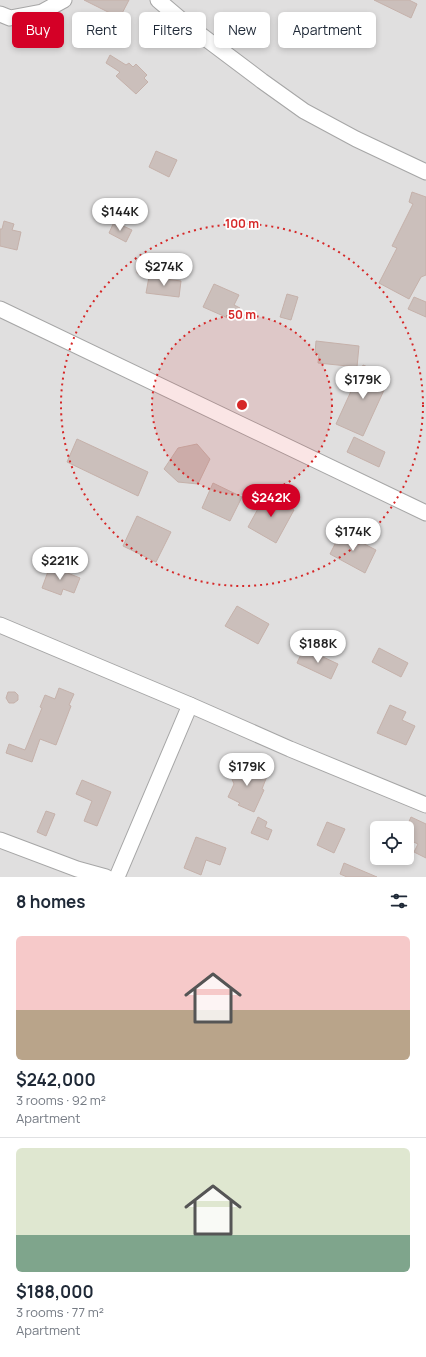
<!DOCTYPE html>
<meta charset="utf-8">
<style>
:root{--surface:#fff;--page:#f6f6f7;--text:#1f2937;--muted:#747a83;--line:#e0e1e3;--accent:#d40026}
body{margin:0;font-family:Manrope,sans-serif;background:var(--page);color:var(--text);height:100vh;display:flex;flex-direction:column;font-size:15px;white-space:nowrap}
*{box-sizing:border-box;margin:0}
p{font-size:13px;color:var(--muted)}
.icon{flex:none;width:22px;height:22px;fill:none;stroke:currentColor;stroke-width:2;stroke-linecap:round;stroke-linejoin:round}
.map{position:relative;height:877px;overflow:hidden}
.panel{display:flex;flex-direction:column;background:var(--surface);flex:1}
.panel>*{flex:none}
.top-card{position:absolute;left:12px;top:12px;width:402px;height:36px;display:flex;gap:8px}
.fabs{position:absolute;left:370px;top:821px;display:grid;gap:8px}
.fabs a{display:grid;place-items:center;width:44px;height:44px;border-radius:6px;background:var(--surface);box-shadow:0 2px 6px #0003;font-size:20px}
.price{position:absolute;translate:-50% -34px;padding:0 9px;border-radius:14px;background:#fff;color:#222;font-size:13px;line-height:26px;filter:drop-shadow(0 1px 2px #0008)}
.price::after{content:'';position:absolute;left:50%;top:24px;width:12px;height:9px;margin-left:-6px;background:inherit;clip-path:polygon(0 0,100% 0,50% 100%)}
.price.active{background:var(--accent);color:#fff}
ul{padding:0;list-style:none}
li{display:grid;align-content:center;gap:8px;height:212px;padding:0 16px}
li+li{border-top:1px solid var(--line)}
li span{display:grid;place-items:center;height:124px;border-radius:6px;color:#555}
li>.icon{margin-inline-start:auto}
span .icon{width:72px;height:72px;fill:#fffc;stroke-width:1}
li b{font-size:17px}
h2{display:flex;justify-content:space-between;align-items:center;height:48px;padding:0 16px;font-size:17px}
.pill{padding:0 14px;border-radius:6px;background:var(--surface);box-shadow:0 2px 6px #0003;font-size:14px;line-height:36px}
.pill.active{background:var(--accent);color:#fff}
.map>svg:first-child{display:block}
.residential{fill:#e0dfdf;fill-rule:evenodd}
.building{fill:#cbbfbb;stroke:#c5b1aa}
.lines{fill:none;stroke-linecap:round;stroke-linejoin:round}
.minor-casing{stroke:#a6a6a6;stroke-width:17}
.minor{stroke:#fff;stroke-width:15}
.ring{fill:none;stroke:#d62828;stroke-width:2;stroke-dasharray:2 4}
.centre{fill:#d62828;stroke:#fff;stroke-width:2}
.ring-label{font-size:12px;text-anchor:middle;font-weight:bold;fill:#d62828;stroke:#fff;stroke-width:3.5;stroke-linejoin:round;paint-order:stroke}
</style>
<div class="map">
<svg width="426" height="877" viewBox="0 0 426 877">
<rect width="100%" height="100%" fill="#f2ede9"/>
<path class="residential" d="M0,0H426V877H0ZM377,828H407V858H377Z"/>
<g class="building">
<polygon points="84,0 129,0 117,23 119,24 115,33 104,28 110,13"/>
<polygon points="374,0 409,0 417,4 411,18"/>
<polygon points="343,19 369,32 362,45 336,33"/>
<polygon points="110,55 126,65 129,63 133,67 136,64 147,75 144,78 148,82 136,94 116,76 120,72 106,63"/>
<polygon points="156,151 177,160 169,177 149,167"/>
<polygon points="412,192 426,197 426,275 421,277 409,299 379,283 397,248 392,246 413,204 409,202"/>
<polygon points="4,221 14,224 12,230 21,232 17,250 0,246 0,229 2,229"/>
<polygon points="114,222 132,230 126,242 109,233"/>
<polygon points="138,263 153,265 152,275 137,273"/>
<polygon points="149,277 181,281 179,297 146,293"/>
<polygon points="214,284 239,295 234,305 240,308 235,318 229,315 228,318 203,307"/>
<polygon points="287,294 298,297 291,320 280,317"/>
<polygon points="414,297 426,302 426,317 408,309"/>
<polygon points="316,341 359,346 357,367 318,363 319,354 315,353"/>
<polygon points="363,365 390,377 363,436 336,424"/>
<polygon points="354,437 385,452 379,467 347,452"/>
<polygon points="77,439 148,472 138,496 67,462"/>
<polygon points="197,444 210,459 198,484 178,482 164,469 178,448"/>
<polygon points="213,483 242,497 230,521 202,508"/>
<polygon points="266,494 294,510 276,543 248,527"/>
<polygon points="137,516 171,532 156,562 123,546"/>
<polygon points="341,532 376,550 365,573 330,554"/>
<polygon points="50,566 80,578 74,593 63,589 61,595 42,588"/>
<polygon points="237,606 269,624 258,644 225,626"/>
<polygon points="304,648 338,664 331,679 297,663"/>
<polygon points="379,648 408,663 401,677 372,662"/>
<polygon points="59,688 74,694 69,705 71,706 56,745 40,739 32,762 6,753 9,744 25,750 42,708 40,707 45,695 55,699"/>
<polygon points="8,692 15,692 18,695 18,700 14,703 9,703 6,698"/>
<polygon points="390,705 406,712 402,720 415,726 406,745 377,733"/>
<polygon points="233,766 239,769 240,766 249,770 249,768 267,776 262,789 264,790 254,812 238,805 240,803 228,797 234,784 230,774"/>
<polygon points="82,780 111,792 97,826 84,821 92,801 76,794"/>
<polygon points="46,811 55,814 46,836 37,832"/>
<polygon points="258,817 267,822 265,827 272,830 268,840 251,833"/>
<polygon points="411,817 426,824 426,858 414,852 418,844 407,839 407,826"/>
<polygon points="327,822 345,829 334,853 317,845"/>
<polygon points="196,837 226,848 220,865 206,860 201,875 184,868"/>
<polygon points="344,863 377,877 347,877 340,874"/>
</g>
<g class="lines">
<defs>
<g id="minor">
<polyline points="158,0 185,23 262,81 304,111 356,139 426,172"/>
<polyline points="0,14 10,18 42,12 64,0"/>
<polyline points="0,309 426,513"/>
<polyline points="0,625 190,705 290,749 426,805"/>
<polyline points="0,840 77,869 106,877"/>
<polyline points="117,877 190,705"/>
</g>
</defs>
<use href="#minor" class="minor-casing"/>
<use href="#minor" class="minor"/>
</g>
<circle cx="242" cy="405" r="90" fill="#d62828" fill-opacity=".12"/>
<g class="ring">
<circle cx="242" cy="405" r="90"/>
<circle cx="242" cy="405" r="181"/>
</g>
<circle cx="242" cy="405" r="6" class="centre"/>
<g class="ring-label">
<text x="242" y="228">100 m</text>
<text x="242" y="319">50 m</text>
</g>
</svg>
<div class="fabs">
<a><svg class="icon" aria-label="locate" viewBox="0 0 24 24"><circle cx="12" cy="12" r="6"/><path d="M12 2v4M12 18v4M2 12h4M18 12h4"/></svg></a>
</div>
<b class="price" style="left:120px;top:232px">$144K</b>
<b class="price" style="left:164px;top:287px">$274K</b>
<b class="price" style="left:363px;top:400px">$179K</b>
<b class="price active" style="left:271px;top:518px">$242K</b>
<b class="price" style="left:353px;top:552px">$174K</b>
<b class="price" style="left:60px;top:581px">$221K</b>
<b class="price" style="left:318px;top:664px">$188K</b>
<b class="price" style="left:247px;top:787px">$179K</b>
<div class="top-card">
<a class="pill active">Buy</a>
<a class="pill">Rent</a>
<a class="pill">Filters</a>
<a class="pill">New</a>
<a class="pill">Apartment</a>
</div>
</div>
<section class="panel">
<h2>8 homes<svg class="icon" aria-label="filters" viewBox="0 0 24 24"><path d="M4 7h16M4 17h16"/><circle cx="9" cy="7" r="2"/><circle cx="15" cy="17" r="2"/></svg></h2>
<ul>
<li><span style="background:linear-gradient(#f6c9c9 60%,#b9a48a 0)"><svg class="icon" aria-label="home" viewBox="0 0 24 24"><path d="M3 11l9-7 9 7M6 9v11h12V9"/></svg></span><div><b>$242,000</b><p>3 rooms · 92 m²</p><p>Apartment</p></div></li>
<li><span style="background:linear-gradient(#dfe7d0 70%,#7fa58c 0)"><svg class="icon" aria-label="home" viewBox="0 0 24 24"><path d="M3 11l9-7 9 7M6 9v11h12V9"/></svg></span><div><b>$188,000</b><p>3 rooms · 77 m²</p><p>Apartment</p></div></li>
</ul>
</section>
